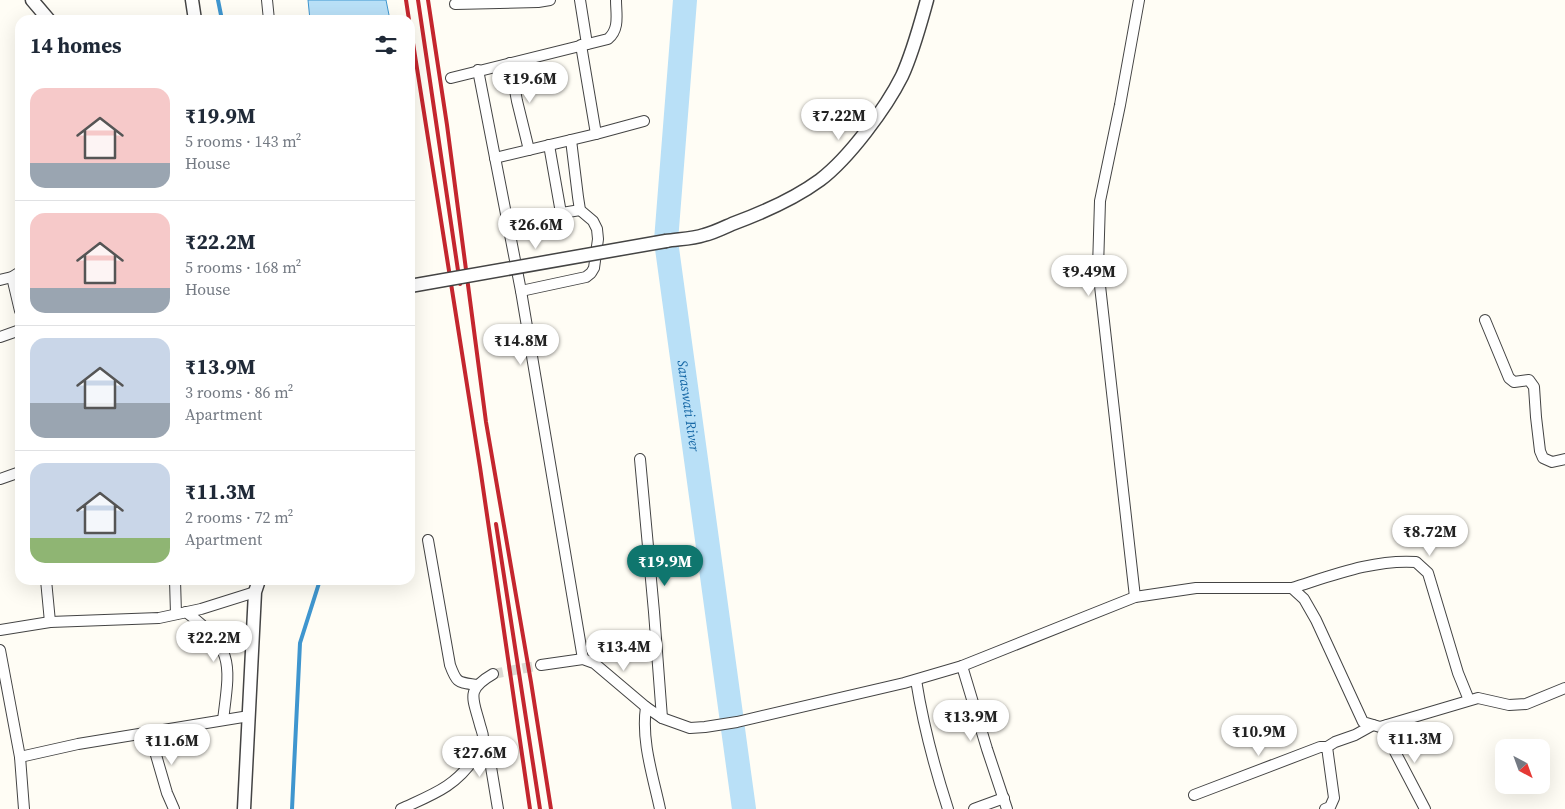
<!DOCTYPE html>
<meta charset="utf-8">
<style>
:root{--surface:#fff;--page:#f6f6f7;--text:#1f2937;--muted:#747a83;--line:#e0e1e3;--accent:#0f766e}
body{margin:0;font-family:"Source Serif 4",serif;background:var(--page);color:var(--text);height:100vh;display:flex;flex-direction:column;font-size:19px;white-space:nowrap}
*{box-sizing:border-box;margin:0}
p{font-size:16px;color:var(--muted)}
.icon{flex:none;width:28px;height:28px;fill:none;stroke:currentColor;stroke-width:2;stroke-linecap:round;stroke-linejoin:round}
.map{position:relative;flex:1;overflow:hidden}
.sheet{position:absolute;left:15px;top:15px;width:400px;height:570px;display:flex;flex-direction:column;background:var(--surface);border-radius:15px;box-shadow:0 5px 20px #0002}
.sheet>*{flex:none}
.needle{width:32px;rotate:139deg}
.fabs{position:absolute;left:1495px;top:739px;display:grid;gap:10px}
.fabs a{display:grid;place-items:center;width:55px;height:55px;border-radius:10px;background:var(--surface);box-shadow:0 5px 20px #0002;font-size:25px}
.price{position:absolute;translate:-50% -42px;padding:0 11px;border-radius:18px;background:#fff;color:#222;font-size:16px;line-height:32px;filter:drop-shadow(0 1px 2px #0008)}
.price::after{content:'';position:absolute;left:50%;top:30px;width:15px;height:11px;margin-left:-8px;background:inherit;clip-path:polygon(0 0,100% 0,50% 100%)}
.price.current{background:var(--accent);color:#fff}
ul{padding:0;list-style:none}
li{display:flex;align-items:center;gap:15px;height:125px;padding:0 15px}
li+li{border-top:1px solid var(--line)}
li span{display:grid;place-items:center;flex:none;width:140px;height:100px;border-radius:15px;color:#555}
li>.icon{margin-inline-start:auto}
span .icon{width:60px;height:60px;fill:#fffc;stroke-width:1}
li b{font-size:21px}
h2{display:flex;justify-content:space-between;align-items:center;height:60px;padding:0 15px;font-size:21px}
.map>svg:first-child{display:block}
.water{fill:#b9e0f7;stroke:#3f96cf}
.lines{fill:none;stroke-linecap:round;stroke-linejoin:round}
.stream{stroke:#3f96cf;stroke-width:4}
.river{stroke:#b9e0f7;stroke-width:24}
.minor-tunnel{stroke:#dbdad3;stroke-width:10;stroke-dasharray:10 5;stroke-linecap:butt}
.minor-casing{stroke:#444;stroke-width:12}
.tertiary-casing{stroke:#444;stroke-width:15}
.minor{stroke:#fff;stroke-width:10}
.tertiary{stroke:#fff;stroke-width:12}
.rail{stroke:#c4262e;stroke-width:4}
.tertiary-bridge-casing{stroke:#444;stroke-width:15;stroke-linecap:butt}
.tertiary-bridge{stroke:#fff;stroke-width:12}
.labels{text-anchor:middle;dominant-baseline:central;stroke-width:5;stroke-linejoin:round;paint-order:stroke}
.water-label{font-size:14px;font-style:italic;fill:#1768a6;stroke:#fff}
</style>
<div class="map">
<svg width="1565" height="809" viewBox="0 0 1565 809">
<rect width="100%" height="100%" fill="#fffdf5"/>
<polygon class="water" points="308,0 386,0 390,20 310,20"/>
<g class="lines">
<g class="stream">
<polyline points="218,0 222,20"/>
<polyline points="292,809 300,643 320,580"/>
</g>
<path class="river" id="s1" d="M685,0L666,241L744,809"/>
<polyline class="minor-tunnel" points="493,674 541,665"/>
<defs>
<g id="minor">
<polyline points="267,0 269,20"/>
<polyline points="580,0 587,44"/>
<polyline points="455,4 538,2 550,0"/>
<polyline points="581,45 596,134"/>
<polyline points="510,63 517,101 529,150"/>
<polyline points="478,70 521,291 583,659"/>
<path d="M451,78L608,39C620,29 616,14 616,0"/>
<polyline points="549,145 561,213"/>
<polyline points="495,158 596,134 644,121"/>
<polyline points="508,222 580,210"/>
<polyline points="12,277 20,311"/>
<polyline points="0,280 12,277 20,272"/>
<polyline points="521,291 586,277 591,273 594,268 598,239 597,229 593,221 580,210 578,197 571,140"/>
<polyline points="1485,320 1509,378 1514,382 1529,380 1534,387 1536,417 1540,451 1543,458 1552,462 1565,459"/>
<polyline points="0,337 20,330"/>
<polyline points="640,459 654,612 662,718"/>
<polyline points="0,479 20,472"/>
<path d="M428,540L450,665C457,684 458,682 477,685"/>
<polyline points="46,580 50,622"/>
<polyline points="175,580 176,614"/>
<path d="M1292,588C1331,576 1374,559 1416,562L1428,573L1458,673L1469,700"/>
<polyline points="1135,597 1098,268 1100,201 1120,105 1139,0"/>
<path d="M186,612C235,649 230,664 223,720"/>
<polyline points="0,630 50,622 159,618 201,609 255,592"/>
<polyline points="0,650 20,757 24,809"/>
<polyline points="541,665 583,659 594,663 646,707 662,718 690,728 705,727 737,722 904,683 962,666 1135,597 1196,588 1292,588 1304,599 1316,620 1363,722 1380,727 1478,698 1509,705 1526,704 1565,688"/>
<polyline points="962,666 987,749 1007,809"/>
<path d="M916,680C923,724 934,766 948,809"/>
<path d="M646,707C641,741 653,776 660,809"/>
<polyline points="1387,725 1392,746 1425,809"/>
<polyline points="149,731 167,793 174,809"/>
<polyline points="483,739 488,749 498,809"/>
<polyline points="20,757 78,744 249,716"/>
<polyline points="1194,795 1320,747 1327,747"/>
<path d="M401,809C431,795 456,787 475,757C478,752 482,746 483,740C484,735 481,729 480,725C473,698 465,690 493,674"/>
<polyline points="974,809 1004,798"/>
<polyline points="1325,809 1330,807 1334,798 1327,747 1335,742 1355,735 1373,725"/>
</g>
<g id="tertiary">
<polyline points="32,0 49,20"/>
<polyline points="192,0 195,20"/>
<path d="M666,241C678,239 692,239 704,235C713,233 723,228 732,224C762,213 794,199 820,180C849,158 886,108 902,76C913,52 920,25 927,0"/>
<polyline points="244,809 255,592 259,580"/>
</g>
</defs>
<use href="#minor" class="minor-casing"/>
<use href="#tertiary" class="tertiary-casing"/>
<use href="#minor" class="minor"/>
<use href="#tertiary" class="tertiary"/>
<g class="rail">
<polyline points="406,0 409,20"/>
<polyline points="418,0 460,284"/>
<polyline points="428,0 447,125 486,422 531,682 551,809"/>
<polyline points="410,24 480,467 530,809"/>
<polyline points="496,524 540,809"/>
</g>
<defs>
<polyline id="tertiary-bridge" points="410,286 666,241"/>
</defs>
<use href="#tertiary-bridge" class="tertiary-bridge-casing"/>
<use href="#tertiary-bridge" class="tertiary-bridge"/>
</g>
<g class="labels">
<g class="water-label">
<text stroke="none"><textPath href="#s1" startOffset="408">Saraswati River</textPath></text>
</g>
</g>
</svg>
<div class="fabs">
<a><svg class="needle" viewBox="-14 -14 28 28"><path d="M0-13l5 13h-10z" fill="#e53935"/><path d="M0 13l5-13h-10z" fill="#747a83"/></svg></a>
</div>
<b class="price" style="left:530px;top:104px">₹19.6M</b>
<b class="price" style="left:839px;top:141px">₹7.22M</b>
<b class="price" style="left:536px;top:250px">₹26.6M</b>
<b class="price" style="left:1089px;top:297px">₹9.49M</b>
<b class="price" style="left:521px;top:366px">₹14.8M</b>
<b class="price" style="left:1430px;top:557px">₹8.72M</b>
<b class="price current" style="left:665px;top:587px">₹19.9M</b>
<b class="price" style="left:214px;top:663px">₹22.2M</b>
<b class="price" style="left:624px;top:672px">₹13.4M</b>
<b class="price" style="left:971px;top:742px">₹13.9M</b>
<b class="price" style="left:1259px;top:757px">₹10.9M</b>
<b class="price" style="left:1415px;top:764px">₹11.3M</b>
<b class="price" style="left:172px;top:766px">₹11.6M</b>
<b class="price" style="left:480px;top:778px">₹27.6M</b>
<section class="sheet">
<h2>14 homes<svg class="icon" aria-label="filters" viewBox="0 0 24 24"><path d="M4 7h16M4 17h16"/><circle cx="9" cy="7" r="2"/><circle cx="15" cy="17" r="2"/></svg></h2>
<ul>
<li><span style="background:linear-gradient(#f6c9c9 75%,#9aa5b1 0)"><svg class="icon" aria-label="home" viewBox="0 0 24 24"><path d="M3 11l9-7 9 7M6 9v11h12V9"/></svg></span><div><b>₹19.9M</b><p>5 rooms · 143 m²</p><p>House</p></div></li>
<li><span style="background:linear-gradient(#f6c9c9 75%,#9aa5b1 0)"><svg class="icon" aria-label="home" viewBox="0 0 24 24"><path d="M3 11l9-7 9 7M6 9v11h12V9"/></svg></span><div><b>₹22.2M</b><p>5 rooms · 168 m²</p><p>House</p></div></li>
<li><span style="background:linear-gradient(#c9d6e8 65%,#9aa5b1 0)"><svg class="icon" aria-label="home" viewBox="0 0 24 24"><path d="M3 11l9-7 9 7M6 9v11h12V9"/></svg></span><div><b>₹13.9M</b><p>3 rooms · 86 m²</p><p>Apartment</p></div></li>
<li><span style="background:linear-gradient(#c9d6e8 75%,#8fb573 0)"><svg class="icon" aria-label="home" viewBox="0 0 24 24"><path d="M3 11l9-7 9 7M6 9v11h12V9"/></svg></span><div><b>₹11.3M</b><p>2 rooms · 72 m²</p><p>Apartment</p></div></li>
</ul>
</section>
</div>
